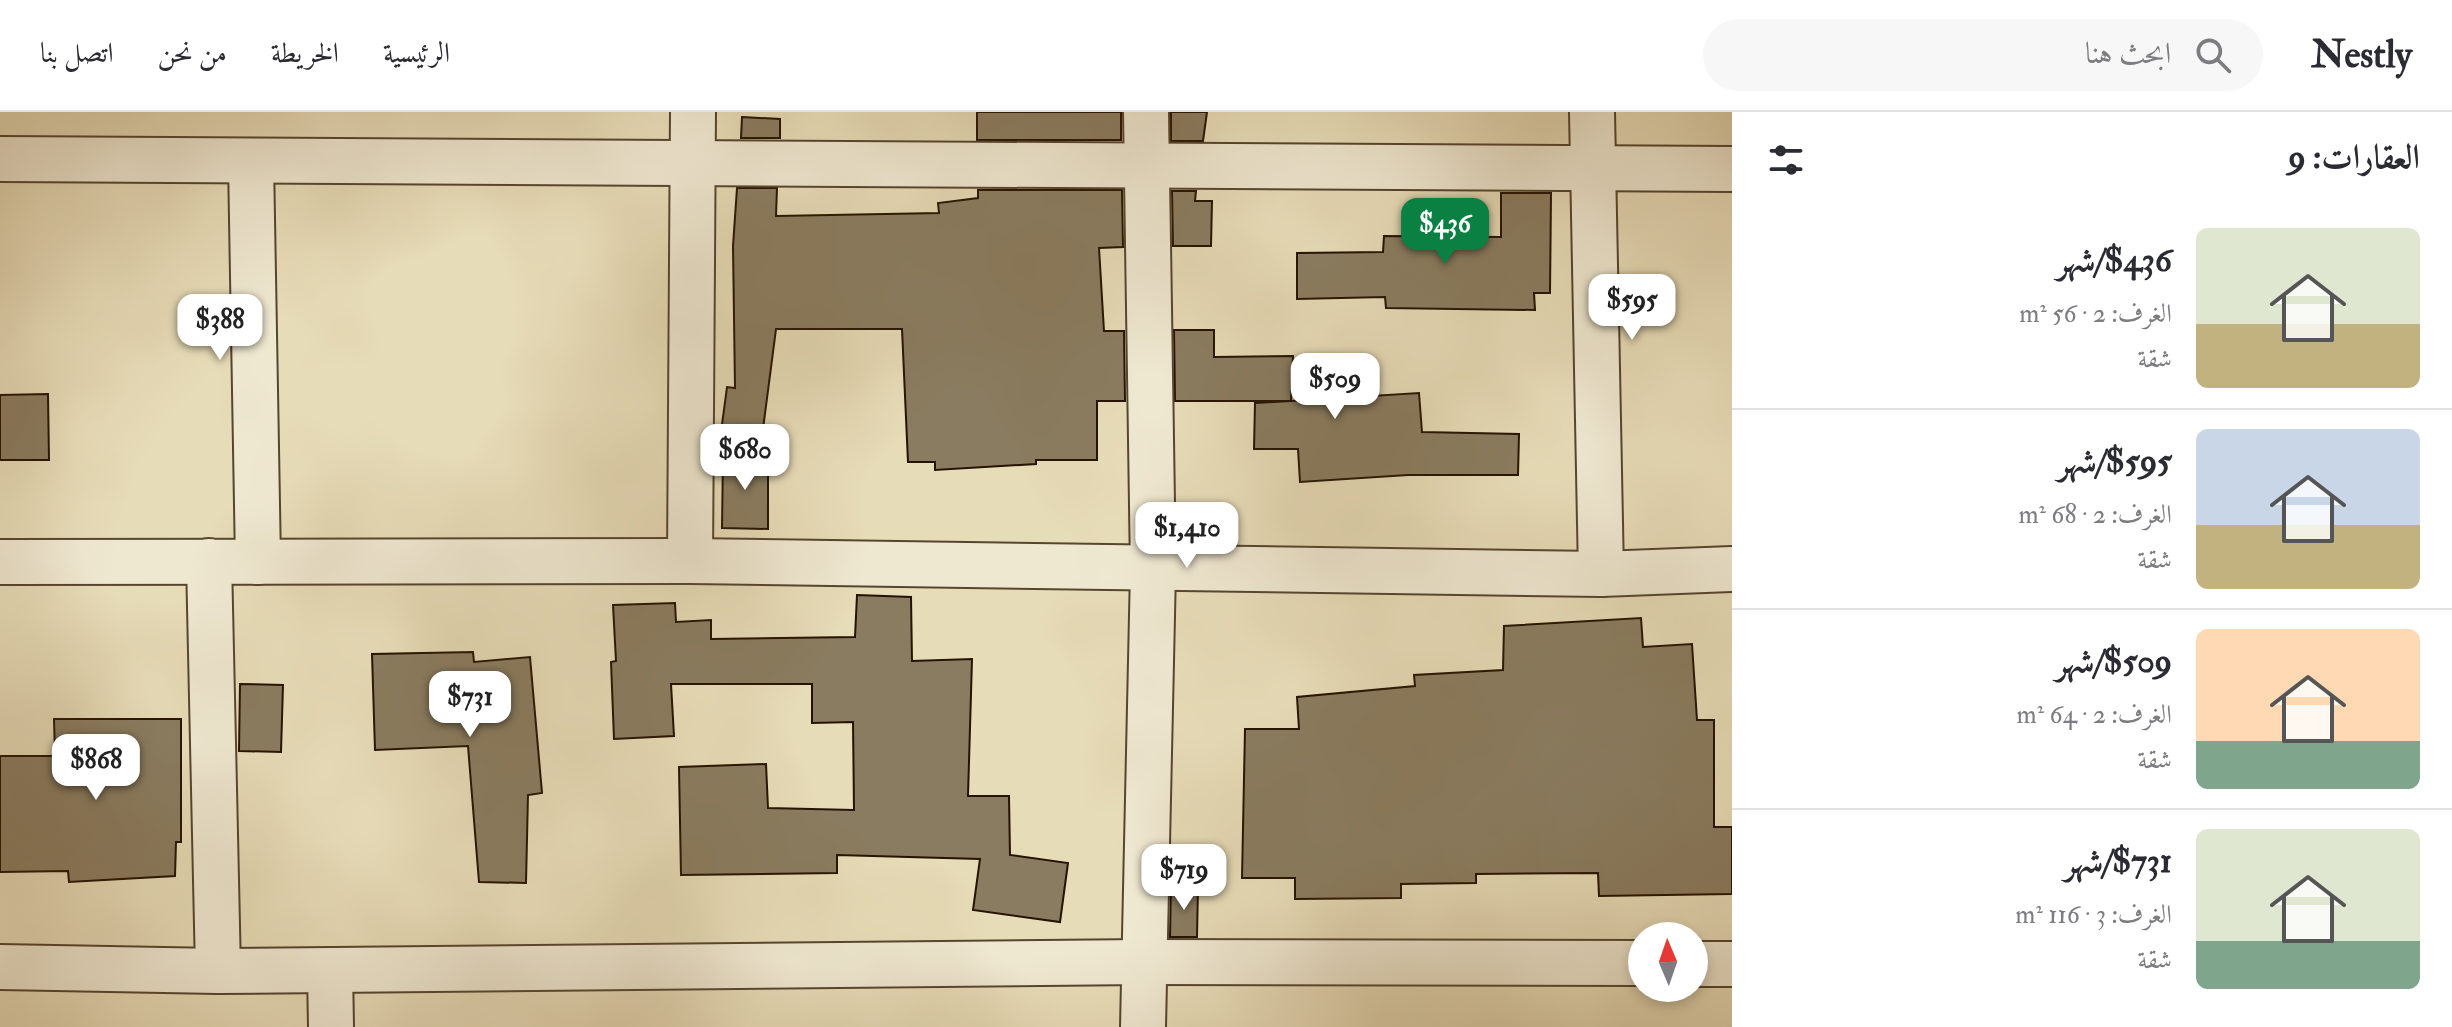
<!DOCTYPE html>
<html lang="ar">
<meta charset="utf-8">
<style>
:root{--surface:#fff;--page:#f7f7f7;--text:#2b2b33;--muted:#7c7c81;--line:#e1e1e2;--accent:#0b8043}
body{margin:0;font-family:"IM FELL Double Pica",Amiri,serif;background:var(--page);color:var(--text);direction:rtl;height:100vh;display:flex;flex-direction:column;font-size:30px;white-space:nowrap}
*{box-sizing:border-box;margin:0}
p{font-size:26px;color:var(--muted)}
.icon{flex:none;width:44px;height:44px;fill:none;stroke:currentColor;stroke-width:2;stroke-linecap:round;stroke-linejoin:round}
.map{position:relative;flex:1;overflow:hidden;direction:ltr}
.side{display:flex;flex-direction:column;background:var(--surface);width:720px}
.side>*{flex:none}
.needle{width:52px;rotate:358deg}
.controls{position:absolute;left:1628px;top:810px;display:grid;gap:16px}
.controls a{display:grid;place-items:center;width:80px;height:80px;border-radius:50%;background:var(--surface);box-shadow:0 4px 12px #0003;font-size:40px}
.price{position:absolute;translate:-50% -68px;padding:0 18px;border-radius:16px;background:#fff;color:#222;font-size:26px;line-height:52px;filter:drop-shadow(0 2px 4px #0008)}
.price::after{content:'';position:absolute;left:50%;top:48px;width:24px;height:18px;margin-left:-12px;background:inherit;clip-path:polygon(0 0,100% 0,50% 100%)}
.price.active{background:var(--accent);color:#fff}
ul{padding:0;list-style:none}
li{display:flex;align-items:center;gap:24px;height:200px;padding:0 32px}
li+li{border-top:2px solid var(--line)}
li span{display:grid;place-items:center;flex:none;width:224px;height:160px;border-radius:12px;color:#555}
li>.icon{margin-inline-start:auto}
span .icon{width:96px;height:96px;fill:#fffc;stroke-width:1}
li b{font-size:34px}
h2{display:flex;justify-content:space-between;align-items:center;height:96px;padding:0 32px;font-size:34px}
header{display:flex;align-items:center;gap:48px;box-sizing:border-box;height:112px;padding:0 40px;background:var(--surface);border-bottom:2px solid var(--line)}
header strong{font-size:38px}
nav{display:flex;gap:44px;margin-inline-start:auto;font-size:28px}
.search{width:560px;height:72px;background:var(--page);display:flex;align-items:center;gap:20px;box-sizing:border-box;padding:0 28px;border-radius:44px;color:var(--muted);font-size:30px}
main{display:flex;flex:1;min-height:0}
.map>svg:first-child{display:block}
.building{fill:#8a7c60;stroke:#251301;stroke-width:2}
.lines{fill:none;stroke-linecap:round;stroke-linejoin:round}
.minor-casing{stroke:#56452f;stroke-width:48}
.minor{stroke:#efe8d1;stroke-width:44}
</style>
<header>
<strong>Nestly</strong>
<div class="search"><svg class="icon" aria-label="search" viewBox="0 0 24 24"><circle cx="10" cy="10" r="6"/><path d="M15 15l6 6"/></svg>ابحث هنا</div>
<nav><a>الرئيسية</a><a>الخريطة</a><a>من نحن</a><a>اتصل بنا</a></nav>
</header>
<main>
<section class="side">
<h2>العقارات: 9<svg class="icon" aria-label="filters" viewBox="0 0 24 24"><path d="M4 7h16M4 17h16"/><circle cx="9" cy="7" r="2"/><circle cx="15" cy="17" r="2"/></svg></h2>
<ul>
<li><span style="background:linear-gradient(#dfe7d0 60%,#c2b280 0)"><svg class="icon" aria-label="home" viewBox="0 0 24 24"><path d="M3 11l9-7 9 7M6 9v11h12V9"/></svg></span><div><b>$436/شهر</b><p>الغرف: 2 · 56 m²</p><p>شقة</p></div></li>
<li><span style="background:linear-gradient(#c9d6e8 60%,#c2b280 0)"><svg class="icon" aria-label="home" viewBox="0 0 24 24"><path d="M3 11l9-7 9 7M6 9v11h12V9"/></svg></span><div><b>$595/شهر</b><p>الغرف: 2 · 68 m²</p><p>شقة</p></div></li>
<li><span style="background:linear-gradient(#ffd9b3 70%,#7fa58c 0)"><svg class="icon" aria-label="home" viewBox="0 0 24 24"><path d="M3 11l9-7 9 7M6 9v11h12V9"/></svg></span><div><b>$509/شهر</b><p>الغرف: 2 · 64 m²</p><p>شقة</p></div></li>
<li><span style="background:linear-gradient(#dfe7d0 70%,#7fa58c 0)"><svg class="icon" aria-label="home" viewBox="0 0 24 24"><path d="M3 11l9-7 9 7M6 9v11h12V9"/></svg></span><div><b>$731/شهر</b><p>الغرف: 3 · 116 m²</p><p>شقة</p></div></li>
</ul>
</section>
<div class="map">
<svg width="1732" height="915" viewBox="0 0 1732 915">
<rect width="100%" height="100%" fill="#e7dcb8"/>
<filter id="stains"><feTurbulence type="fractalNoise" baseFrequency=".0025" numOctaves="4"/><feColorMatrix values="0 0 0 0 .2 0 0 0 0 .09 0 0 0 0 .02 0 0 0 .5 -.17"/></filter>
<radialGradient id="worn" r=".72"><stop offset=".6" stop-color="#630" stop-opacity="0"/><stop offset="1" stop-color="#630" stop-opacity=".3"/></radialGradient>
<g class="building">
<rect x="977" y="0" width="144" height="28"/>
<polygon points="1171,0 1207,0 1203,29 1171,29"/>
<polygon points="742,5 780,7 780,26 741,26"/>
<polygon points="737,76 777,76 776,104 939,101 938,91 978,86 978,78 1122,78 1123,135 1099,136 1104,219 1124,219 1125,289 1097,289 1097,348 1036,348 1036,352 935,358 935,350 908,350 902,217 776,217 760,340 719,335 727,275 735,276 733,134"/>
<polygon points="1172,79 1196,79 1195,89 1212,89 1211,134 1173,134"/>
<polygon points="1501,81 1551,81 1550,181 1534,181 1535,198 1386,196 1385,185 1297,187 1297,141 1383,140 1384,124 1501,125"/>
<polygon points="1174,218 1214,218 1214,245 1293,244 1291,289 1419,281 1422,320 1519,322 1518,363 1408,363 1300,370 1298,337 1254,337 1255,291 1290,289 1175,289"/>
<polygon points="48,282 49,348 0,348 0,283"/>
<polygon points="723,343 768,343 768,417 722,416"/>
<polygon points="857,483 911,485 912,549 972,547 968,684 1009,684 1010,743 1068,751 1060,810 973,798 980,747 837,743 837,761 681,763 679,655 766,652 768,696 854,698 853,610 812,611 812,572 671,572 674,624 614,627 611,550 616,549 613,493 675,491 676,510 711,508 711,527 855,525"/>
<polygon points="1641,506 1643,535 1692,532 1697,608 1714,608 1714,715 1732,715 1732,782 1599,784 1598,761 1476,762 1476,771 1401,772 1401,786 1295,787 1295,766 1242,766 1245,617 1299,617 1297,585 1415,574 1414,563 1503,558 1504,514"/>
<polygon points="473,540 474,550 530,545 542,681 528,683 526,771 479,770 468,634 375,638 372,542"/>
<polygon points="240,572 283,573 281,640 239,639"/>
<polygon points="54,607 181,607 181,730 176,730 175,764 69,770 68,759 0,760 0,644 55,644"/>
<polygon points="1171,774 1198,774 1197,825 1170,825"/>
</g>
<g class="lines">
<defs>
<g id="minor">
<polyline points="1592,0 1601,462"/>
<polyline points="0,47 1732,57"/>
<polyline points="251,49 258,450"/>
<polyline points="209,449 218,859"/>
<polyline points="690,449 693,0"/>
<polyline points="0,450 690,449 1601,462 1732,457"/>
<polyline points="1694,852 1732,852"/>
<polyline points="0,855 218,859 1144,850 1642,851"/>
<polyline points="330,859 331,915"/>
<polyline points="1143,915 1153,458 1146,0"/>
</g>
</defs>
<use href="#minor" class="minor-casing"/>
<use href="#minor" class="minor"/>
</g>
<rect width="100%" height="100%" filter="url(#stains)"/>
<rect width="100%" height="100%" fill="url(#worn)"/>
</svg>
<div class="controls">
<a><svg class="needle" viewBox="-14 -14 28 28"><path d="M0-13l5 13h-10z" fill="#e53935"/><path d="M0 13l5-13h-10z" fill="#7c7c81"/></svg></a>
</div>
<b class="price active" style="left:1445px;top:154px">$436</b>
<b class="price" style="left:1632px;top:230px">$595</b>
<b class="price" style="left:220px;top:250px">$388</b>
<b class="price" style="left:1335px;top:309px">$509</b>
<b class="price" style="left:745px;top:380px">$680</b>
<b class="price" style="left:1187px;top:458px">$1,410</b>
<b class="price" style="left:470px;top:627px">$731</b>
<b class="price" style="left:96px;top:690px">$868</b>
<b class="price" style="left:1184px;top:800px">$719</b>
</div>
</main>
